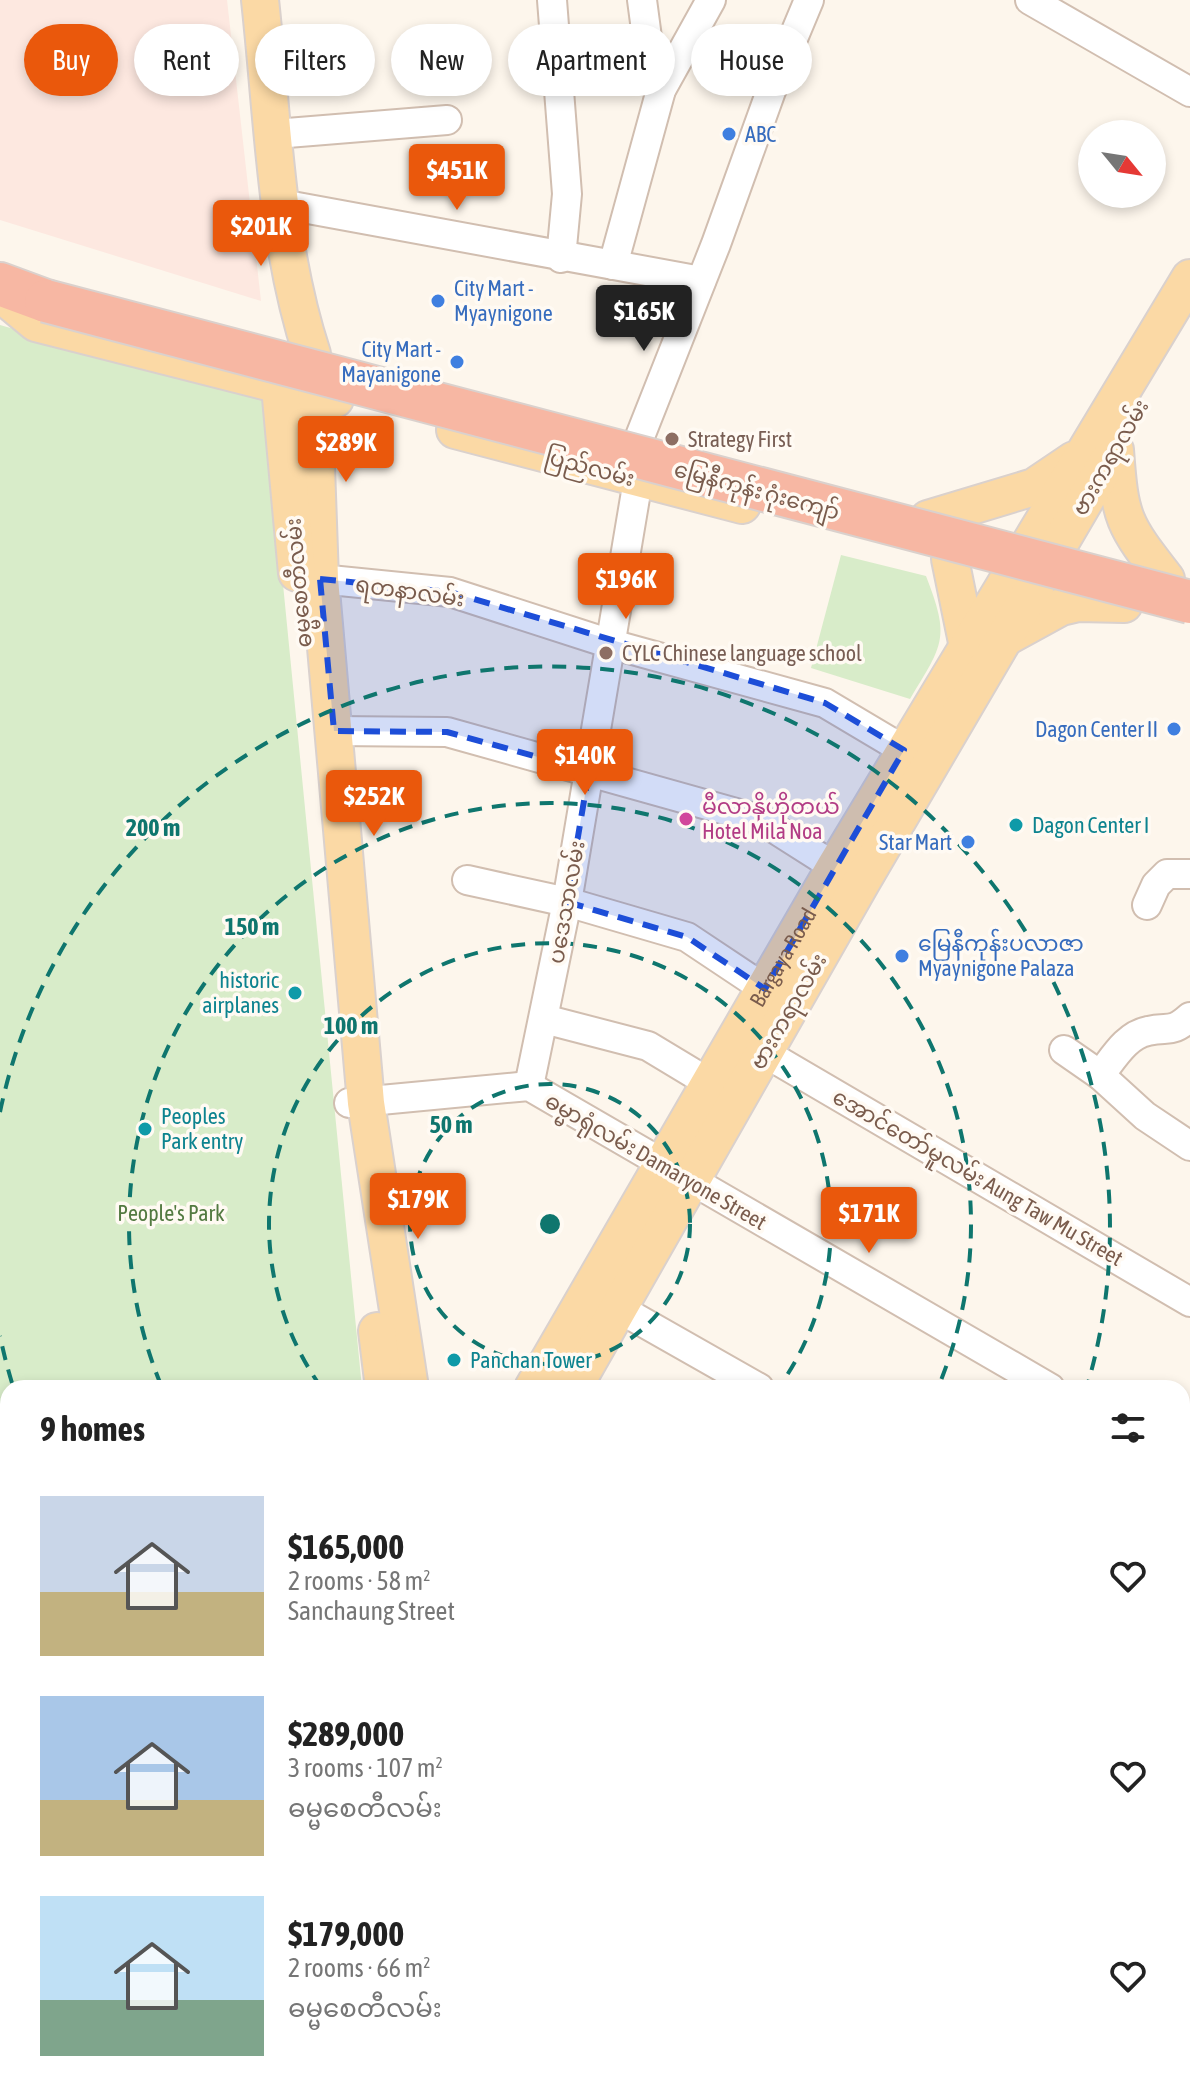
<!DOCTYPE html>
<meta charset="utf-8">
<style>
:root{--surface:#fff;--page:#f6f6f6;--text:#222;--muted:#767676;--accent:#ea580c}
body{margin:0;font-family:"Asap Condensed","Noto Sans Myanmar",sans-serif;background:var(--page);color:var(--text);height:100vh;display:flex;flex-direction:column;font-size:30px;white-space:nowrap}
*{box-sizing:border-box;margin:0}
p{font-size:26px;color:var(--muted)}
.icon{flex:none;width:44px;height:44px;fill:none;stroke:currentColor;stroke-width:2;stroke-linecap:round;stroke-linejoin:round}
.map{position:relative;flex:1;overflow:hidden}
.side{position:absolute;left:0px;top:1380px;width:1190px;height:714px;display:flex;flex-direction:column;background:var(--surface);border-radius:24px 24px 0 0;box-shadow:0 4px 12px #0003}
.side>*{flex:none}
.hud{position:absolute;left:24px;top:24px;width:1142px;height:72px;display:flex;gap:16px}
.needle{width:52px;rotate:120deg}
.controls{position:absolute;left:1078px;top:120px;display:grid;gap:16px}
.controls a{display:grid;place-items:center;width:88px;height:88px;border-radius:50%;background:var(--surface);box-shadow:0 4px 12px #0003;font-size:40px}
.price{position:absolute;translate:-50% -68px;padding:0 18px;border-radius:8px;background:var(--accent);color:#fff;font-size:26px;line-height:52px;filter:drop-shadow(0 2px 4px #0008)}
.price::after{content:'';position:absolute;left:50%;top:48px;width:24px;height:18px;margin-left:-12px;background:inherit;clip-path:polygon(0 0,100% 0,50% 100%)}
.price.active{background:#222;color:#fff}
ul{padding:0;list-style:none}
li{display:flex;align-items:center;gap:24px;height:200px;padding:0 40px}
li span{display:grid;place-items:center;flex:none;width:224px;height:160px;border-radius:0px;color:#555}
li>.icon{margin-inline-start:auto}
span .icon{width:96px;height:96px;fill:#fffc;stroke-width:1}
li b{font-size:34px}
h2{display:flex;justify-content:space-between;align-items:center;height:96px;padding:0 40px;font-size:34px}
.tag{padding:0 28px;border-radius:36px;background:var(--surface);box-shadow:0 4px 12px #0003;font-size:28px;line-height:72px}
.tag.active{background:var(--accent);color:#fff}
.map>svg:first-child{display:block}
.residential{fill:#f5e8da}
.commercial{fill:#fde8e0}
.green{fill:#d8ecc9}
.lines{fill:none;stroke-linecap:round;stroke-linejoin:round}
.minor-casing{stroke:#d1beb0;stroke-width:32}
.major-casing{stroke:#dad1cd;stroke-width:40}
.highway-casing{stroke:#dad1cd;stroke-width:46}
.minor{stroke:#fff;stroke-width:28}
.major{stroke:#fbd9a5;stroke-width:36}
.highway{stroke:#f7b7a3;stroke-width:42}
.highway-bridge-casing{stroke:#dad1cd;stroke-width:46;stroke-linecap:butt}
.highway-bridge{stroke:#f7b7a3;stroke-width:42}
.marked{fill:#1d4ed8;fill-opacity:0.2;stroke:#1d4ed8;stroke-width:6;stroke-dasharray:16 10;stroke-linejoin:round}
.ring{fill:none;stroke:#0f766e;stroke-width:4;stroke-dasharray:14 10}
.shop-dot{fill:#3f7fe0;stroke:#fffaf3;stroke-width:3}
.education-dot{fill:#8d6e63;stroke:#fffaf3;stroke-width:3}
.hotel-dot{fill:#d1479c;stroke:#fffaf3;stroke-width:3}
.culture-dot{fill:#0f9aa8;stroke:#fffaf3;stroke-width:3}
.labels{text-anchor:middle;dominant-baseline:central;stroke-width:7;stroke-linejoin:round;paint-order:stroke}
.shop-label{font-size:22px;fill:#366cbe;stroke:#fffaf3;text-anchor:start}
.education-label{font-size:22px;fill:#785e54;stroke:#fffaf3;text-anchor:start}
.street-label{font-size:22px;fill:#7a5c4d;stroke:#fffaf3}
.hotel-label{font-size:22px;fill:#b23c85;stroke:#fffaf3;text-anchor:start}
.culture-label{font-size:22px;fill:#0d838f;stroke:#fffaf3;text-anchor:start}
.park-label{font-size:22px;fill:#537a41;stroke:#fffaf3}
.centre{fill:#0f766e;stroke:#fffaf3;stroke-width:4}
.ring-label{font-size:24px;text-anchor:middle;font-weight:bold;fill:#0f766e;stroke:#fffaf3;stroke-width:7;stroke-linejoin:round;paint-order:stroke}
</style>
<div class="map">
<svg width="1190" height="2093" viewBox="0 0 1190 2093">
<rect width="100%" height="100%" fill="#fdf6ec"/>
<polygon class="residential" points="991,2086 1173,2086 1173,2093 993,2093"/>
<polygon class="commercial" points="0,0 227,0 261,301 0,220"/>
<g class="green">
<polygon points="0,325 265,401 362,1388 8,1388 8,2067 0,2068"/>
<path d="M841,555L926,576C950,638 944,643 910,699L811,668Z"/>
</g>
<g class="lines">
<defs>
<g id="minor">
<polyline points="552,0 567,194 561,258"/>
<polyline points="642,0 650,60 661,90"/>
<polyline points="1030,0 1190,92"/>
<polyline points="275,134 447,120"/>
<polyline points="281,204 701,281"/>
<polyline points="613,265 661,90 711,0"/>
<polyline points="637,444 716,244 771,91 809,0"/>
<polyline points="320,579 450,592 611,644 825,703 904,750"/>
<polyline points="334,731 447,732 761,820 835,867"/>
<polyline points="467,880 567,902 687,937 765,989"/>
<polyline points="1147,905 1156,885 1167,874 1190,874"/>
<polyline points="544,1019 648,1046 711,1084"/>
<path d="M1064,1050L1100,1075C1113,1059 1126,1035 1148,1031C1169,1026 1171,1034 1190,1017"/>
<polyline points="765,1053 1190,1302"/>
<polyline points="1100,1075 1145,1116 1190,1146"/>
<polyline points="529,1086 567,902 638,480"/>
<polyline points="349,1103 529,1086 1050,1388"/>
<polyline points="618,1308 759,1388"/>
<polyline points="1182,1483 1190,1468"/>
<polyline points="1182,1891 1190,1938"/>
<polyline points="1182,2069 1184,2093"/>
<polyline points="844,2086 846,2093"/>
<polyline points="970,2086 975,2093"/>
</g>
<g id="major">
<path d="M260,0C273,117 275,242 312,354L320,579L366,1103L410,1388"/>
<polyline points="1,294 36,323 335,399"/>
<polyline points="284,365 280,387 297,573"/>
<polyline points="455,430 742,505"/>
<path d="M1115,450C1120,519 1123,524 1166,579"/>
<polyline points="928,519 1034,487 1074,460"/>
<polyline points="950,559 968,647"/>
<polyline points="1008,636 1061,607 1078,603 1124,604"/>
<polyline points="377,1331 384,1388"/>
<path id="s1" d="M533,1388L835,867L1190,278"/>
<polyline points="573,1388 862,881 1108,461"/>
<polyline points="1182,1967 1186,1983"/>
<polyline points="431,2086 442,2093"/>
<polyline points="480,2086 480,2093"/>
<polyline points="0,2089 24,2086"/>
<polyline points="233,2093 280,2086"/>
<polyline points="529,2093 535,2086"/>
</g>
<polyline id="highway" points="0,284 46,301"/>
</defs>
<use href="#minor" class="minor-casing"/>
<use href="#major" class="major-casing"/>
<use href="#highway" class="highway-casing"/>
<use href="#minor" class="minor"/>
<use href="#major" class="major"/>
<use href="#highway" class="highway"/>
<defs>
<polyline id="highway-bridge" points="46,301 1190,602"/>
</defs>
<use href="#highway-bridge" class="highway-bridge-casing"/>
<use href="#highway-bridge" class="highway-bridge"/>
</g>
<path class="marked" d="M320,579L450,592L825,703L904,750L765,989L687,937L567,902L589,771L447,732L334,731Z"/>
<g class="ring">
<circle cx="550" cy="1224" r="140"/>
<path d="M321 1387A281 281 0 1 1 779 1387"/>
<path d="M161 1385A421 421 0 1 1 939 1385"/>
<path d="M12 1383A561 561 0 0 1 0 1336M0 1112A561 561 0 1 1 1088 1383"/>
</g>
<g class="shop-dot">
<circle cx="729" cy="134" r="8"/>
<circle cx="438" cy="301" r="8"/>
<circle cx="457" cy="362" r="8"/>
<circle cx="1174" cy="729" r="8"/>
<circle cx="968" cy="842" r="8"/>
<circle cx="902" cy="956" r="8"/>
</g>
<g class="education-dot">
<circle cx="672" cy="439" r="8"/>
<circle cx="606" cy="653" r="8"/>
</g>
<circle class="hotel-dot" cx="686" cy="819" r="8"/>
<g class="culture-dot">
<circle cx="1016" cy="825" r="8"/>
<circle cx="295" cy="993" r="8"/>
<circle cx="145" cy="1129" r="8"/>
<circle cx="454" cy="1360" r="8"/>
</g>
<g class="labels">
<g class="shop-label">
<text x="745" y="134">ABC</text>
<text x="454" y="288">City Mart -<tspan x="454" dy="25">Myaynigone</tspan></text>
<text x="441" y="349" text-anchor="end">City Mart -<tspan x="441" dy="25">Mayanigone</tspan></text>
<text x="1158" y="729" text-anchor="end">Dagon Center II</text>
<text x="952" y="842" text-anchor="end">Star Mart</text>
<text x="918" y="943">မြေနီကုန်းပလာဇာ<tspan x="918" dy="25">Myaynigone Palaza</tspan></text>
</g>
<g class="education-label">
<text x="688" y="439">Strategy First</text>
<text x="622" y="653">CYLC Chinese language school</text>
</g>
<g class="street-label">
<text transform="translate(1110 457) rotate(-60)">ဗားကရာလမ်း</text>
<text transform="translate(590 467) rotate(15)">ပြည်လမ်း</text>
<text transform="translate(757 490) rotate(15)">မြေနီကုန်း ဂုံးကျော်</text>
<text transform="translate(298 583) rotate(-95)">ဓမ္မစေတီလမ်း</text>
<text transform="translate(410 591) rotate(8)">ရတနာလမ်း</text>
<text transform="translate(566 902) rotate(-80)">ပဒေသာလမ်း</text>
<text stroke="none"><textPath href="#s1" startOffset="498">Bargaya Road</textPath></text>
<text transform="translate(788 1011) rotate(-60)">ဗားကရာလမ်း</text>
<text transform="translate(656 1161) rotate(30)">ဓမ္မာရုံလမ်း Damaryone Street</text>
<text transform="translate(978 1177) rotate(30)">အောင်တော်မူလမ်း Aung Taw Mu Street</text>
</g>
<g class="hotel-label">
<text x="702" y="806">မီလာနိုဟိုတယ်<tspan x="702" dy="25">Hotel Mila Noa</tspan></text>
</g>
<g class="culture-label">
<text x="1032" y="825">Dagon Center I</text>
<text x="279" y="980" text-anchor="end">historic<tspan x="279" dy="25">airplanes</tspan></text>
<text x="161" y="1116">Peoples<tspan x="161" dy="25">Park entry</tspan></text>
<text x="470" y="1360">Panchan Tower</text>
</g>
<g class="park-label">
<text x="171" y="1213">People's Park</text>
</g>
</g>
<circle cx="550" cy="1224" r="12" class="centre"/>
<g class="ring-label">
<text x="153" y="836">200 m</text>
<text x="252" y="935">150 m</text>
<text x="351" y="1034">100 m</text>
<text x="451" y="1133">50 m</text>
</g>
</svg>
<div class="controls">
<a><svg class="needle" viewBox="-14 -14 28 28"><path d="M0-13l5 13h-10z" fill="#e53935"/><path d="M0 13l5-13h-10z" fill="#767676"/></svg></a>
</div>
<b class="price" style="left:457px;top:212px">$451K</b>
<b class="price" style="left:261px;top:268px">$201K</b>
<b class="price active" style="left:644px;top:353px">$165K</b>
<b class="price" style="left:346px;top:484px">$289K</b>
<b class="price" style="left:626px;top:621px">$196K</b>
<b class="price" style="left:585px;top:797px">$140K</b>
<b class="price" style="left:374px;top:838px">$252K</b>
<b class="price" style="left:418px;top:1241px">$179K</b>
<b class="price" style="left:869px;top:1255px">$171K</b>
<div class="hud">
<a class="tag active">Buy</a>
<a class="tag">Rent</a>
<a class="tag">Filters</a>
<a class="tag">New</a>
<a class="tag">Apartment</a>
<a class="tag">House</a>
</div>
<section class="side">
<h2>9 homes<svg class="icon" aria-label="filters" viewBox="0 0 24 24"><path d="M4 7h16M4 17h16"/><circle cx="9" cy="7" r="2"/><circle cx="15" cy="17" r="2"/></svg></h2>
<ul>
<li><span style="background:linear-gradient(#c9d6e8 60%,#c2b280 0)"><svg class="icon" aria-label="home" viewBox="0 0 24 24"><path d="M3 11l9-7 9 7M6 9v11h12V9"/></svg></span><div><b>$165,000</b><p>2 rooms · 58 m²</p><p>Sanchaung Street</p></div><svg class="icon" aria-label="heart" viewBox="0 0 24 24"><path d="M12 20l-8-8c-3-5 5-10 8-4 3-6 11-1 8 4z"/></svg></li>
<li><span style="background:linear-gradient(#a9c7e8 65%,#c2b280 0)"><svg class="icon" aria-label="home" viewBox="0 0 24 24"><path d="M3 11l9-7 9 7M6 9v11h12V9"/></svg></span><div><b>$289,000</b><p>3 rooms · 107 m²</p><p>ဓမ္မစေတီလမ်း</p></div><svg class="icon" aria-label="heart" viewBox="0 0 24 24"><path d="M12 20l-8-8c-3-5 5-10 8-4 3-6 11-1 8 4z"/></svg></li>
<li><span style="background:linear-gradient(#bfe0f5 65%,#7fa58c 0)"><svg class="icon" aria-label="home" viewBox="0 0 24 24"><path d="M3 11l9-7 9 7M6 9v11h12V9"/></svg></span><div><b>$179,000</b><p>2 rooms · 66 m²</p><p>ဓမ္မစေတီလမ်း</p></div><svg class="icon" aria-label="heart" viewBox="0 0 24 24"><path d="M12 20l-8-8c-3-5 5-10 8-4 3-6 11-1 8 4z"/></svg></li>
</ul>
</section>
</div>
